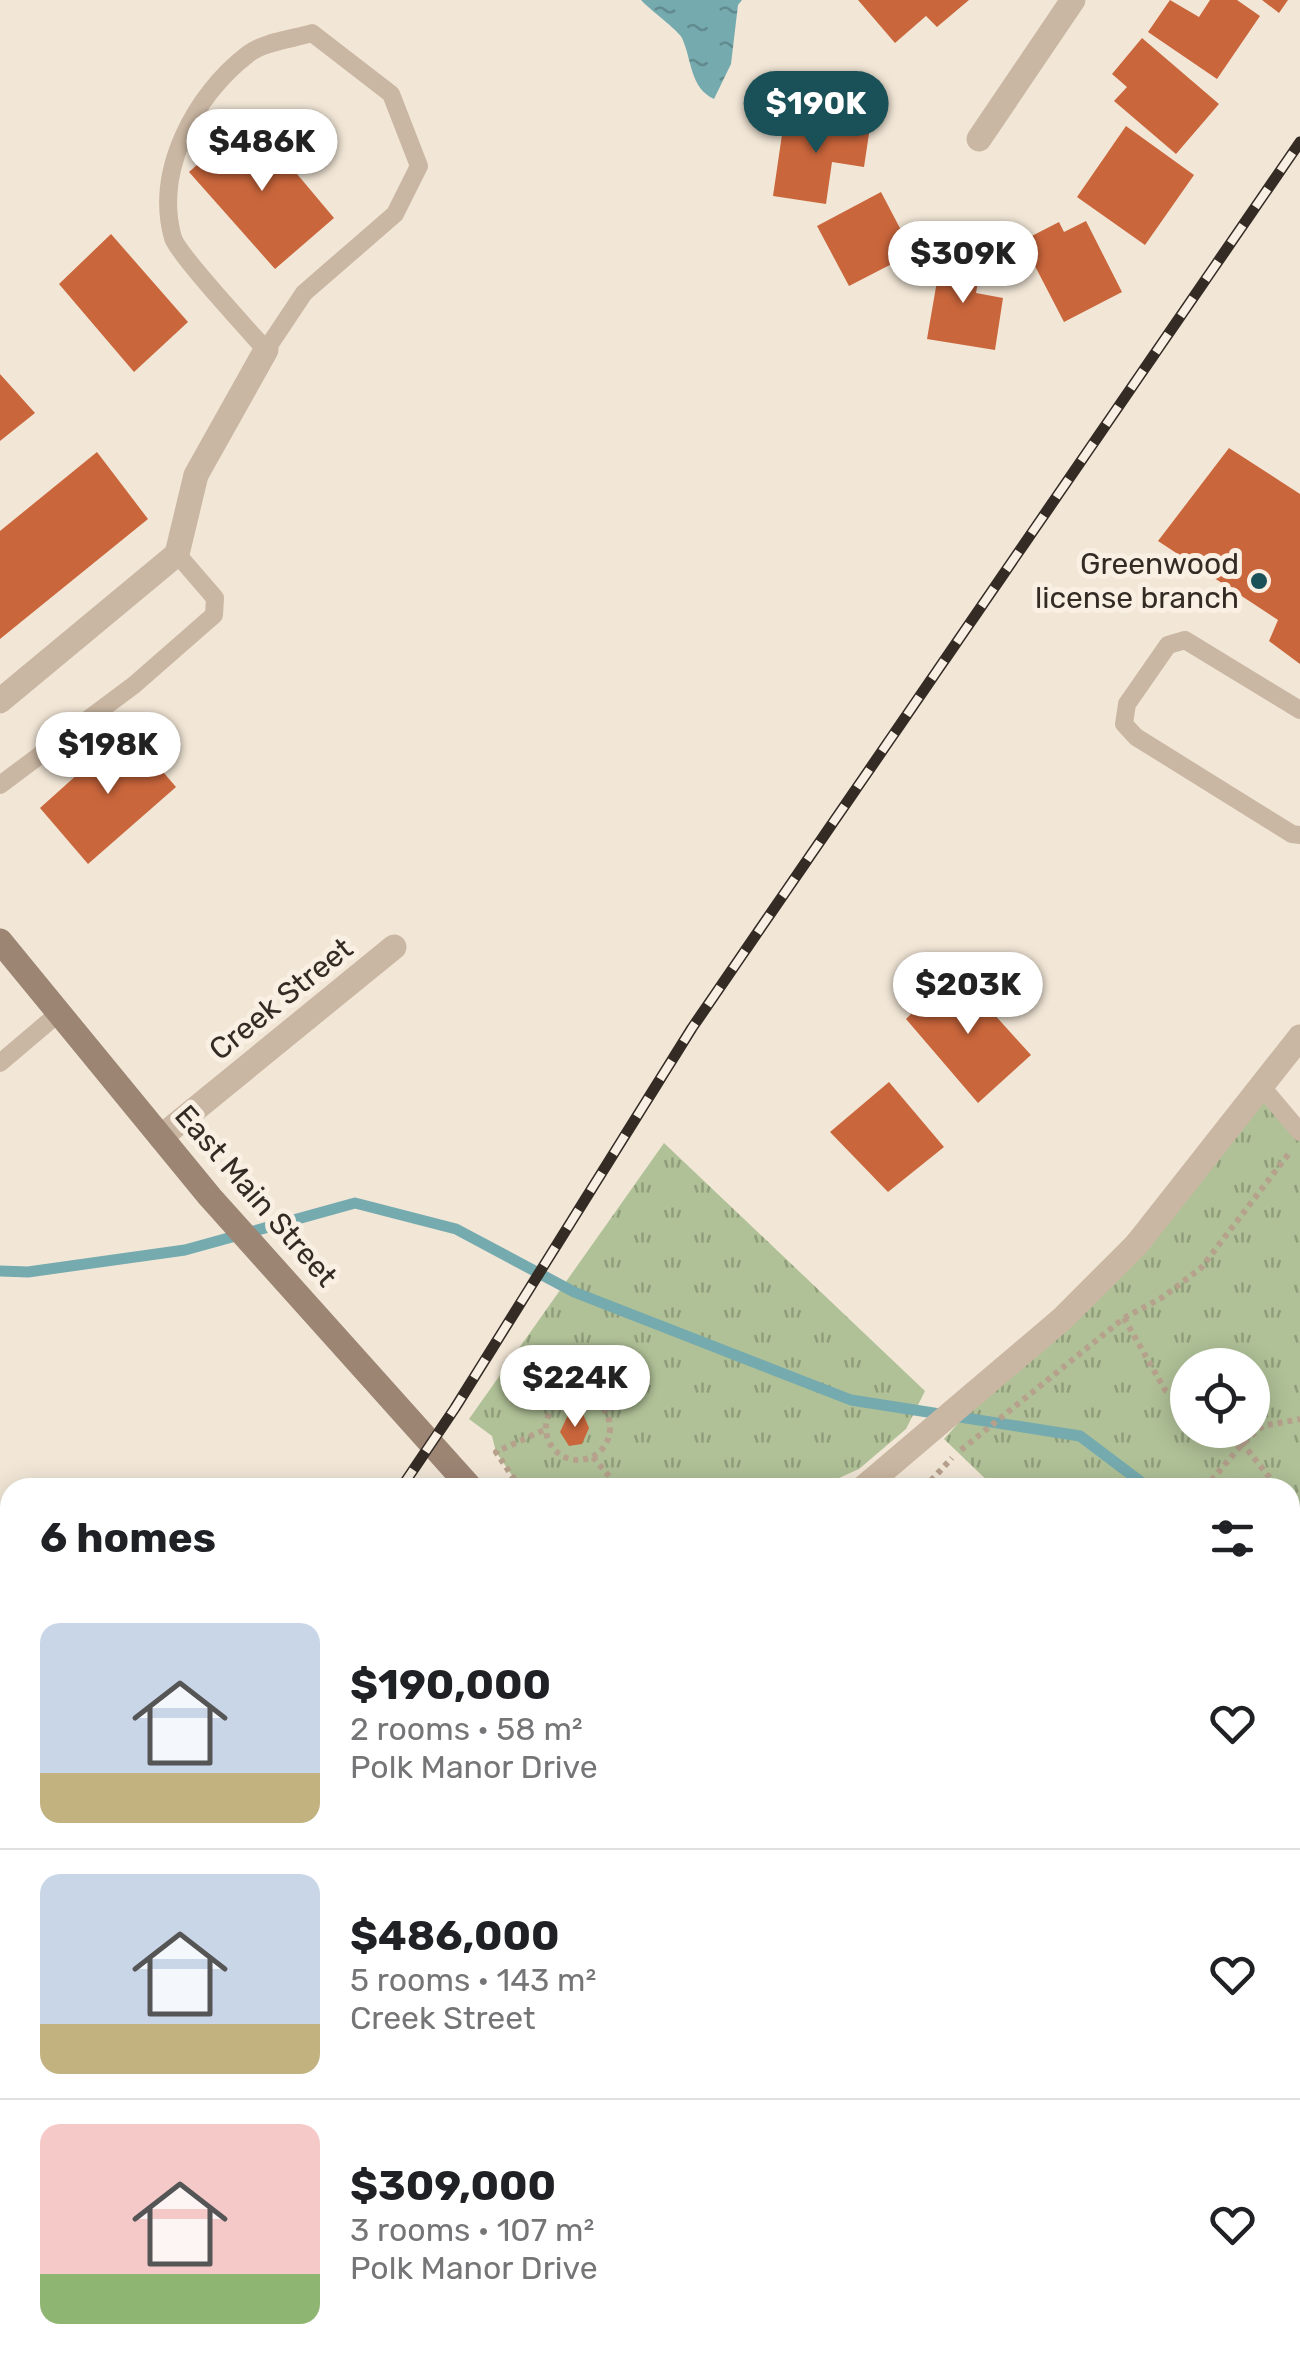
<!DOCTYPE html>
<meta charset="utf-8">
<style>
:root{--surface:#fff;--page:#f6f6f6;--text:#202124;--muted:#757577;--line:#e0e0e0;--accent:#1a5057}
body{margin:0;font-family:Rubik,sans-serif;background:var(--page);color:var(--text);height:100vh;display:flex;flex-direction:column;font-size:38px;white-space:nowrap}
*{box-sizing:border-box;margin:0}
p{font-size:32px;color:var(--muted)}
.icon{flex:none;width:55px;height:55px;fill:none;stroke:currentColor;stroke-width:2;stroke-linecap:round;stroke-linejoin:round}
.map{position:relative;flex:1;overflow:hidden}
.details{position:absolute;left:0px;top:1478px;width:1300px;height:892px;display:flex;flex-direction:column;background:var(--surface);border-radius:30px 30px 0 0;box-shadow:0 5px 25px #0003}
.details>*{flex:none}
.controls{position:absolute;left:1170px;top:1348px;display:grid;gap:20px}
.controls a{display:grid;place-items:center;width:100px;height:100px;border-radius:50%;background:var(--surface);box-shadow:0 5px 25px #0003;font-size:50px}
.price{position:absolute;translate:-50% -85px;padding:0 22px;border-radius:35px;background:#fff;color:#222;font-size:32px;line-height:65px;filter:drop-shadow(0 2px 5px #0008)}
.price::after{content:'';position:absolute;left:50%;top:60px;width:30px;height:22px;margin-left:-15px;background:inherit;clip-path:polygon(0 0,100% 0,50% 100%)}
.price.on{background:var(--accent);color:#fff}
ul{padding:0;list-style:none}
li{display:flex;align-items:center;gap:30px;height:250px;padding:0 40px}
li+li{border-top:2px solid var(--line)}
li span{display:grid;place-items:center;flex:none;width:280px;height:200px;border-radius:20px;color:#555}
li>.icon{margin-inline-start:auto}
span .icon{width:120px;height:120px;fill:#fffc;stroke-width:1}
li b{font-size:42px}
h2{display:flex;justify-content:space-between;align-items:center;height:120px;padding:0 40px;font-size:42px}
.map>svg:first-child{display:block}
.park{fill:url(#park-tufts);fill-rule:evenodd}
.water{fill:url(#water-ripples)}
.lines{fill:none;stroke-linecap:round;stroke-linejoin:round}
.stream{stroke:#75aaaf;stroke-width:11}
.building{fill:#ca663c}
.path{stroke:#b6a18d;stroke-width:6;stroke-dasharray:5 5;stroke-linecap:butt}
.service{stroke:#cab7a3;stroke-width:18}
.minor{stroke:#cab7a3;stroke-width:25}
.secondary{stroke:#9d8574;stroke-width:25}
.rail-casing{stroke:#342b25;stroke-width:11}
.rail{stroke:#f9f0e3;stroke-width:8;stroke-dasharray:22;stroke-linecap:butt}
.poi-dot{fill:#1a5057;stroke:#f9f0e3;stroke-width:4}
.labels{text-anchor:middle;dominant-baseline:central;stroke-width:10;stroke-linejoin:round;paint-order:stroke}
.poi-label{font-size:30px;fill:#342b25;stroke:#f9f0e3;text-anchor:end}
.street-label{font-size:30px;fill:#342b25;stroke:#f9f0e3}
</style>
<div class="map">
<svg width="1300" height="2369" viewBox="0 0 1300 2369">
<defs>
<pattern id="park-tufts" width="24" height="20" patternUnits="userSpaceOnUse" patternTransform="scale(2.5)"><rect width="24" height="20" fill="#b0c197"/><path d="M3 7l-1-3M5 7V3M7 7l1-3M15 17l-1-3M17 17v-4M19 17l1-3" fill="none" stroke="#909d7b"/></pattern>
<pattern id="water-ripples" width="26" height="14" patternUnits="userSpaceOnUse" patternTransform="scale(2.5)"><rect width="26" height="14" fill="#75aaaf"/><path d="M2 4q2-2 4 0t4 0M15 11q2-2 4 0t4 0" fill="none" stroke="#618b8e"/></pattern>
</defs>
<rect width="100%" height="100%" fill="#f2e7d7"/>
<g class="park">
<path d="M1262,1087L1300,1132V1863L1290,1841V1488L994,1487L944,1439ZM1188,1365H1252V1430H1188Z"/>
<polygon points="664,1143 925,1391 906,1429 859,1469 819,1487 520,1487 496,1452 492,1436 469,1419"/>
<path d="M1300,1883V1971C1285,1942 1287,1913 1300,1883Z"/>
</g>
<path class="water" d="M641,0H742L738,5L731,64L714,99C690,88 692,60 682,38C678,30 650,10 641,0Z"/>
<g class="lines">
<g class="stream">
<polyline points="0,1271 28,1272 185,1250 355,1203 456,1229 574,1292 851,1400 1080,1436 1149,1488"/>
<polyline points="1290,1608 1300,1617"/>
</g>
</g>
<g class="building">
<polygon points="858,0 969,0 937,27 926,16 895,43"/>
<polygon points="1170,0 1199,17 1210,0 1237,0 1260,16 1217,79 1148,32"/>
<polygon points="1262,0 1288,0 1279,13"/>
<polygon points="1142,38 1219,104 1176,154 1114,101 1127,87 1112,74"/>
<polygon points="785,114 870,127 864,167 832,162 826,204 773,196"/>
<polygon points="250,118 334,218 275,269 189,172"/>
<polygon points="1126,126 1194,175 1145,245 1077,197"/>
<polygon points="881,192 913,253 849,286 817,226"/>
<polygon points="1086,221 1122,292 1064,322 1022,241 1059,222 1064,232"/>
<polygon points="111,234 188,322 134,372 59,284"/>
<polygon points="942,252 982,259 976,293 1003,298 995,350 927,339"/>
<polygon points="0,374 35,413 0,441"/>
<polygon points="1229,448 1300,494 1300,664 1269,641 1278,620 1158,541"/>
<polygon points="97,452 148,519 0,639 0,531"/>
<polygon points="127,730 176,787 88,864 40,808"/>
<polygon points="955,971 1031,1055 978,1103 906,1019"/>
<polygon points="889,1082 944,1147 888,1192 830,1132"/>
<polygon points="583,1414 589,1428 582,1444 569,1446 560,1432 568,1415"/>
<polygon points="1290,2235 1300,2247 1300,2363 1297,2365 1290,2358"/>
<polygon points="26,2360 191,2360 199,2369 34,2369"/>
<polygon points="351,2360 381,2360 371,2369 345,2369 354,2362"/>
<polygon points="598,2360 643,2360 633,2369 606,2369"/>
<polygon points="986,2360 1036,2360 1044,2369 975,2369"/>
</g>
<g class="lines">
<g class="path">
<polyline points="1124,1318 1165,1390 1188,1405"/>
<circle cx="578" cy="1428" r="32"/>
<polyline points="1226,1430 1238,1438 1278,1488"/>
<polyline points="961,1450 1124,1318 1163,1297 1201,1268 1290,1152"/>
<polyline points="593,1457 619,1488"/>
<polyline points="520,1488 496,1452 546,1429"/>
<polyline points="819,1488 836,1479"/>
<polyline points="924,1488 952,1458"/>
<polyline points="1205,1488 1243,1443 1263,1426 1300,1419"/>
<polyline points="1290,1502 1300,1514"/>
<polyline points="1290,1723 1300,1727"/>
</g>
<g class="service">
<path d="M312,33L391,94L419,166L395,214L304,293L266,350C250,332 178,254 173,238C154,171 195,95 247,55C262,42 293,39 312,33Z"/>
<polyline points="1300,710 1185,640 1168,645 1127,704 1124,724 1136,737 1292,834 1300,835"/>
<polyline points="0,785 134,685 214,615 215,598 177,554"/>
<polyline points="0,1063 59,1013"/>
<polyline points="1262,1087 1300,1132"/>
<polyline points="1290,2011 1300,2023"/>
<polyline points="851,2360 858,2369"/>
</g>
<g class="minor">
<polyline points="979,139 1073,0"/>
<polyline points="0,701 177,554 196,475 266,350"/>
<polyline points="161,1137 394,947"/>
<polyline points="863,1488 1062,1319 1137,1244 1300,1037"/>
<polyline points="0,2261 10,2249"/>
<polyline points="513,2360 521,2369"/>
<polyline points="713,2369 724,2360"/>
</g>
<g class="secondary">
<polyline points="0,941 210,1197 471,1488"/>
<polyline points="1211,2360 1219,2369"/>
</g>
<defs>
<g id="rail">
<polyline points="401,1488 455,1408 692,1028 1300,142"/>
<polyline points="0,2068 10,2054"/>
</g>
</defs>
<use href="#rail" class="rail-casing"/>
<use href="#rail" class="rail"/>
</g>
<circle class="poi-dot" cx="1259" cy="581" r="10"/>
<g class="labels">
<g class="poi-label">
<text x="1239" y="564">Greenwood<tspan x="1239" dy="34">license branch</tspan></text>
</g>
<g class="street-label">
<text transform="translate(281 999) rotate(-39)">Creek Street</text>
<text transform="translate(256 1196) rotate(49)">East Main Street</text>
</g>
</g>
</svg>
<div class="controls">
<a><svg class="icon" aria-label="locate" viewBox="0 0 24 24"><circle cx="12" cy="12" r="6"/><path d="M12 2v4M12 18v4M2 12h4M18 12h4"/></svg></a>
</div>
<b class="price on" style="left:816px;top:156px">$190K</b>
<b class="price" style="left:262px;top:194px">$486K</b>
<b class="price" style="left:963px;top:306px">$309K</b>
<b class="price" style="left:108px;top:797px">$198K</b>
<b class="price" style="left:968px;top:1037px">$203K</b>
<b class="price" style="left:575px;top:1430px">$224K</b>
<section class="details">
<h2>6 homes<svg class="icon" aria-label="filters" viewBox="0 0 24 24"><path d="M4 7h16M4 17h16"/><circle cx="9" cy="7" r="2"/><circle cx="15" cy="17" r="2"/></svg></h2>
<ul>
<li><span style="background:linear-gradient(#c9d6e8 75%,#c2b280 0)"><svg class="icon" aria-label="home" viewBox="0 0 24 24"><path d="M3 11l9-7 9 7M6 9v11h12V9"/></svg></span><div><b>$190,000</b><p>2 rooms · 58 m²</p><p>Polk Manor Drive</p></div><svg class="icon" aria-label="heart" viewBox="0 0 24 24"><path d="M12 20l-8-8c-3-5 5-10 8-4 3-6 11-1 8 4z"/></svg></li>
<li><span style="background:linear-gradient(#c9d6e8 75%,#c2b280 0)"><svg class="icon" aria-label="home" viewBox="0 0 24 24"><path d="M3 11l9-7 9 7M6 9v11h12V9"/></svg></span><div><b>$486,000</b><p>5 rooms · 143 m²</p><p>Creek Street</p></div><svg class="icon" aria-label="heart" viewBox="0 0 24 24"><path d="M12 20l-8-8c-3-5 5-10 8-4 3-6 11-1 8 4z"/></svg></li>
<li><span style="background:linear-gradient(#f6c9c9 75%,#8fb573 0)"><svg class="icon" aria-label="home" viewBox="0 0 24 24"><path d="M3 11l9-7 9 7M6 9v11h12V9"/></svg></span><div><b>$309,000</b><p>3 rooms · 107 m²</p><p>Polk Manor Drive</p></div><svg class="icon" aria-label="heart" viewBox="0 0 24 24"><path d="M12 20l-8-8c-3-5 5-10 8-4 3-6 11-1 8 4z"/></svg></li>
</ul>
</section>
</div>
